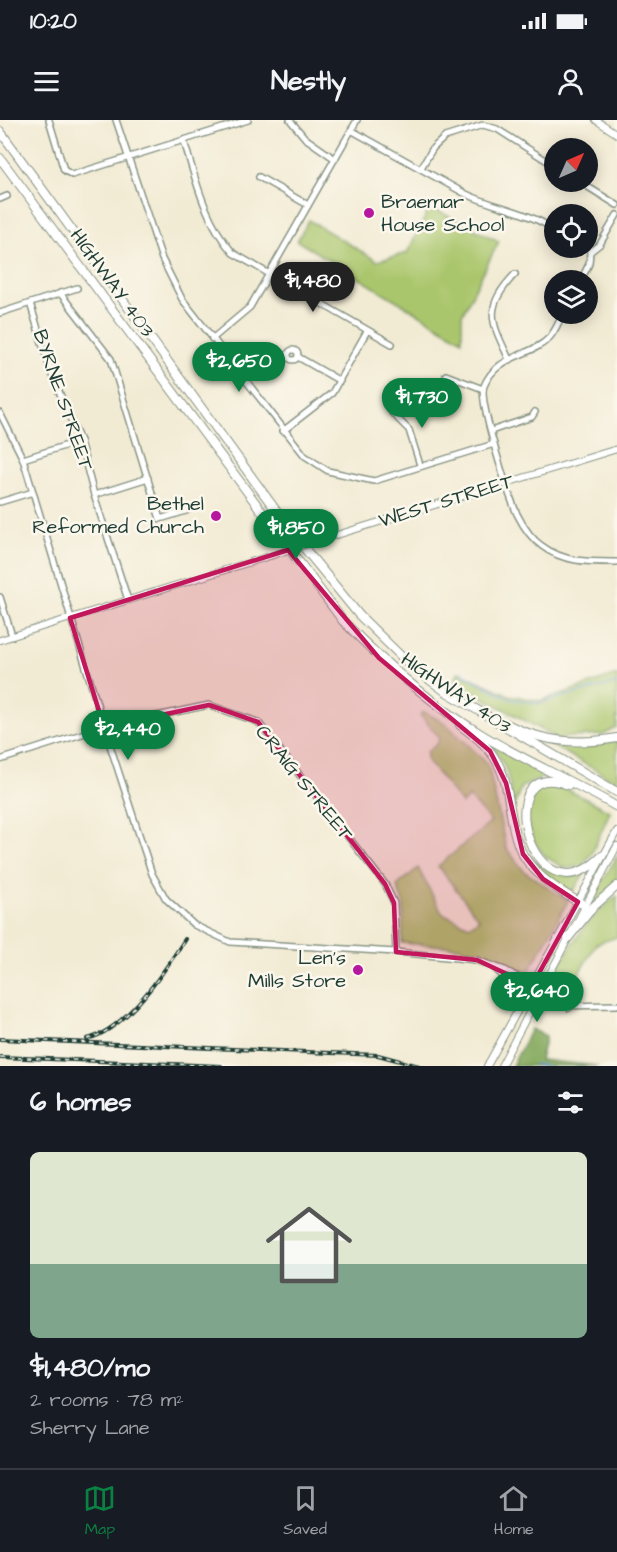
<!DOCTYPE html>
<meta charset="utf-8">
<style>
:root{--surface:#171b24;--page:#242831;--text:#f1f3f6;--muted:#9ea1a6;--line:#363941;--accent:#0b8043}
body{margin:0;font-family:"Architects Daughter",sans-serif;background:var(--page);color:var(--text);height:100vh;display:flex;flex-direction:column;font-size:22px;white-space:nowrap}
*{box-sizing:border-box;margin:0}
p{font-size:20px;color:var(--muted)}
.icon{flex:none;width:33px;height:33px;fill:none;stroke:currentColor;stroke-width:2;stroke-linecap:round;stroke-linejoin:round}
.map{position:relative;height:946px;overflow:hidden}
.panel{display:flex;flex-direction:column;background:var(--surface);flex:1}
.panel>*{flex:none}
.needle{width:39px;rotate:45deg}
.controls{position:absolute;left:544px;top:18px;display:grid;gap:12px}
.controls a{display:grid;place-items:center;width:54px;height:54px;border-radius:50%;background:var(--surface);box-shadow:0 3px 15px #0003;font-size:30px}
.price{position:absolute;translate:-50% -51px;padding:0 14px;border-radius:21px;background:var(--accent);color:#fff;font-size:20px;line-height:39px;filter:drop-shadow(0 2px 3px #0008)}
.price::after{content:'';position:absolute;left:50%;top:36px;width:18px;height:14px;margin-left:-9px;background:inherit;clip-path:polygon(0 0,100% 0,50% 100%)}
.price.on{background:#222;color:#fff}
ul{padding:0;list-style:none}
li{display:grid;align-content:center;gap:12px;height:318px;padding:0 30px}
li+li{border-top:2px solid var(--line)}
li span{display:grid;place-items:center;height:186px;border-radius:9px;color:#555}
li>.icon{margin-inline-start:auto}
span .icon{width:108px;height:108px;fill:#fffc;stroke-width:1}
li b{font-size:26px}
h2{display:flex;justify-content:space-between;align-items:center;height:72px;padding:0 30px;font-size:26px}
.status{display:flex;justify-content:space-between;align-items:center;height:42px;padding:0 30px;background:var(--surface);direction:ltr}
.status svg{height:16px;fill:currentColor}
header{display:flex;justify-content:space-between;align-items:center;height:78px;padding:0 30px;background:var(--surface);font-size:27px;font-weight:800}
.tabs{display:flex;justify-content:space-around;align-items:center;height:84px;border-top:2px solid var(--line);background:var(--surface);font-size:16px;color:var(--muted)}
.tabs a{display:grid;justify-items:center;gap:3px}
.tabs .on{color:var(--accent)}
.map>svg:first-child{display:block}
.green{fill:#aac66c;stroke:#648250;stroke-width:1.5}
.forest{fill:#87ab60;stroke:#53744a;stroke-width:1.5}
.lines{fill:none;stroke-linecap:round;stroke-linejoin:round}
.stream{stroke:#699dd5;stroke-width:1.5}
.minor-casing{stroke:#889484;stroke-width:8}
.major-casing{stroke:#889484;stroke-width:8}
.highway-casing{stroke:#889484;stroke-width:10}
.minor{stroke:#fff;stroke-width:5}
.major{stroke:#fff;stroke-width:6}
.highway{stroke:#fff;stroke-width:8}
.rail-casing{stroke:#1f3d34;stroke-width:4}
.rail{stroke:#fbf7ec;stroke-width:1.5;stroke-dasharray:4.5;stroke-linecap:butt}
.major-bridge-casing{stroke:#889484;stroke-width:8;stroke-linecap:butt}
.major-bridge{stroke:#fff;stroke-width:6}
.marked{fill:#c2185b;fill-opacity:0.2;stroke:#c2185b;stroke-width:4.5;stroke-linejoin:round}
.poi-dot{fill:#b5179e;stroke:#fbf7ec;stroke-width:2}
.labels{text-anchor:middle;dominant-baseline:central;stroke-width:5;stroke-linejoin:round;paint-order:stroke}
.poi-label{font-size:20px;fill:#1f3d34;stroke:#fbf7ec;text-anchor:end}
.street-label{font-size:20px;fill:#1f3d34;stroke:#fbf7ec}
</style>
<div class="status"><b>10:20</b><svg viewBox="0 0 49 12"><path d="M0 12V9h3v3zM5 12V6h3v6zM10 12V3h3v9zM15 12V0h3v12zM26 1h20v11H26zM47 4h2v5h-2z"/></svg></div>
<header><svg class="icon" aria-label="menu" viewBox="0 0 24 24"><path d="M4 6h16M4 12h16M4 18h16"/></svg>Nestly<svg class="icon" aria-label="person" viewBox="0 0 24 24"><circle cx="12" cy="8" r="4"/><path d="M4 21q1-7 8-7t8 7"/></svg></header>
<div class="map">
<svg width="617" height="946" viewBox="0 0 617 946">
<rect width="100%" height="100%" fill="#fbf7ec"/>
<filter id="ink" filterUnits="userSpaceOnUse"><feTurbulence type="fractalNoise" baseFrequency=".0167" numOctaves="2"/><feDisplacementMap in="SourceGraphic" scale="12" xChannelSelector="R" yChannelSelector="G"/><feConvolveMatrix kernelMatrix="1 2 1 2 8 2 1 2 1" color-interpolation-filters="sRGB"/></filter>
<filter id="wash" filterUnits="userSpaceOnUse"><feTurbulence type="fractalNoise" baseFrequency=".008" numOctaves="4" result="noise"/><feDisplacementMap in="SourceGraphic" scale="24" xChannelSelector="R" yChannelSelector="G"/><feGaussianBlur stdDeviation="1.35" result="paint"/><feColorMatrix in="noise" values="0 0 0 0 0 0 0 0 0 0 0 0 0 0 0 0 0 1.4 0 .05"/><feComposite in="paint" operator="in"/></filter>
<g filter="url(#wash)">
<rect width="100%" height="100%" fill="#f2ebd4"/>
<g class="green">
<polygon points="430,87 499,121 462,195 462,220 297,121 309,100 377,141 407,133"/>
<polygon points="458,552 509,575 540,581 617,555 617,608 603,615 557,618 454,562"/>
<polygon points="424,592 445,603 488,644 506,728 524,751 568,781 528,853 460,827 402,823 404,785 397,766 418,748 442,793 469,806 479,799 438,746 491,702 469,677 462,684 427,640 427,632 438,623 439,617 420,595"/>
<path d="M487,618L549,655L521,667L513,689C510,657 507,644 487,618Z"/>
<polygon points="617,619 617,662 542,620 598,625"/>
<polygon points="545,665 564,668 610,691 592,733 581,747 564,748 546,737 535,723 526,701 532,671"/>
<path d="M530,736C547,751 560,758 583,755L573,772L543,753Z"/>
<polygon points="617,736 617,764 587,788"/>
<path d="M617,776V817L596,824L565,877L550,869L549,865C566,831 586,798 617,776Z"/>
</g>
<polygon class="forest" points="531,909 546,916 540,940 598,946 512,946"/>
<g class="lines">
<g class="stream">
<polyline points="461,552 510,579 538,583 617,563"/>
<polyline points="534,944 547,946"/>
</g>
</g>
</g>
<g filter="url(#ink)">
<g class="lines">
<defs>
<g id="minor">
<polyline points="49,0 64,50 72,55 248,0"/>
<polyline points="116,0 162,139 182,179 305,336 328,351 374,361 494,324"/>
<polyline points="290,0 305,18 335,39"/>
<path d="M351,10L464,73C495,88 525,90 555,110"/>
<path d="M184,21C196,61 205,101 233,133L392,224"/>
<polyline points="421,48 433,28 445,17 483,5 497,9 555,46"/>
<polyline points="259,57 308,85"/>
<polyline points="580,62 617,85"/>
<polyline points="0,79 7,76"/>
<polyline points="590,132 600,124 617,95"/>
<polyline points="581,160 589,144 590,132"/>
<polyline points="60,173 111,239 160,399 186,391"/>
<polyline points="30,183 52,255 80,321 94,375 128,480"/>
<polyline points="0,193 77,168"/>
<path d="M563,194C559,201 555,212 549,218C531,237 497,234 484,266C478,281 509,376 517,394C523,406 530,418 542,426C564,443 591,442 617,442"/>
<polyline points="212,219 250,187 357,0"/>
<circle cx="293" cy="235" r="5"/>
<polyline points="298,237 340,261"/>
<path d="M509,239C491,201 483,188 515,154"/>
<polyline points="446,255 483,269"/>
<polyline points="0,293 23,339 104,607 152,754 166,779 194,805 230,822 396,832 477,840 505,850 567,885 569,888"/>
<polyline points="392,293 409,310 420,345"/>
<polyline points="283,311 332,273 367,211"/>
<polyline points="491,311 532,297 535,292"/>
<polyline points="23,339 80,321"/>
<polyline points="94,375 148,358"/>
<polyline points="0,382 33,372"/>
<polyline points="0,477 12,516"/>
<polyline points="0,640 104,607 209,585 258,602 385,764 394,783 396,832"/>
<polyline points="494,848 503,856 561,886 617,885"/>
</g>
<g id="major">
<polyline points="596,0 617,14"/>
<polyline points="314,422 617,329"/>
<polyline points="0,520 270,436"/>
<polyline points="487,946 617,711"/>
<polyline points="501,946 617,726"/>
</g>
<g id="highway">
<polyline points="0,11 296,418 359,495 411,546 445,571 617,672"/>
<path d="M0,38L343,501C386,545 431,584 484,616C527,642 574,662 617,687"/>
<path d="M505,603C540,622 579,625 617,618"/>
<path d="M460,605C472,614 486,624 494,637C514,666 506,704 523,735C537,758 561,772 584,785"/>
<path d="M568,665C488,632 529,809 602,736"/>
<polyline points="568,818 593,787 617,766"/>
</g>
</defs>
<use href="#minor" class="minor-casing"/>
<use href="#major" class="major-casing"/>
<use href="#highway" class="highway-casing"/>
<use href="#minor" class="minor"/>
<use href="#major" class="major"/>
<use href="#highway" class="highway"/>
<defs>
<g id="rail">
<polyline points="0,919 378,935 419,946"/>
<path d="M87,919C126,910 164,852 185,819"/>
<polyline points="0,937 221,946"/>
</g>
</defs>
<use href="#rail" class="rail-casing"/>
<use href="#rail" class="rail"/>
<defs>
<polyline id="major-bridge" points="270,436 314,422"/>
</defs>
<use href="#major-bridge" class="major-bridge-casing"/>
<use href="#major-bridge" class="major-bridge"/>
</g>
</g>
<path class="marked" d="M288,430L379,538L490,631L506,663L523,734L543,759L578,782L532,866L477,840L396,832L394,783L385,764L258,602L209,585L104,607L70,498Z"/>
<g class="poi-dot">
<circle cx="369" cy="93" r="6"/>
<circle cx="216" cy="396" r="6"/>
<circle cx="358" cy="850" r="6"/>
</g>
<g class="labels">
<g class="poi-label">
<text x="381" y="82" text-anchor="start">Braemar<tspan x="381" dy="23">House School</tspan></text>
<text x="204" y="384">Bethel<tspan x="204" dy="23">Reformed Church</tspan></text>
<text x="346" y="838">Len's<tspan x="346" dy="23">Mills Store</tspan></text>
</g>
<g class="street-label">
<text transform="translate(112 163) rotate(54)">HIGHWAY 403</text>
<text transform="translate(63 280) rotate(71)">BYRNE STREET</text>
<text transform="translate(446 381) rotate(-17)">WEST STREET</text>
<text transform="translate(456 573) rotate(34)">HIGHWAY 403</text>
<text transform="translate(304 663) rotate(51)">CRAIG STREET</text>
</g>
</g>
</svg>
<div class="controls">
<a><svg class="needle" viewBox="-14 -14 28 28"><path d="M0-13l5 13h-10z" fill="#e53935"/><path d="M0 13l5-13h-10z" fill="#9ea1a6"/></svg></a>
<a><svg class="icon" aria-label="locate" viewBox="0 0 24 24"><circle cx="12" cy="12" r="6"/><path d="M12 2v4M12 18v4M2 12h4M18 12h4"/></svg></a>
<a><svg class="icon" aria-label="layers" viewBox="0 0 24 24"><path d="M12 4l9 5-9 5-9-5zM3 14l9 5 9-5"/></svg></a>
</div>
<b class="price on" style="left:313px;top:193px">$1,480</b>
<b class="price" style="left:239px;top:273px">$2,650</b>
<b class="price" style="left:422px;top:309px">$1,730</b>
<b class="price" style="left:296px;top:440px">$1,850</b>
<b class="price" style="left:128px;top:641px">$2,440</b>
<b class="price" style="left:537px;top:903px">$2,640</b>
</div>
<section class="panel">
<h2>6 homes<svg class="icon" aria-label="filters" viewBox="0 0 24 24"><path d="M4 7h16M4 17h16"/><circle cx="9" cy="7" r="2"/><circle cx="15" cy="17" r="2"/></svg></h2>
<ul>
<li><span style="background:linear-gradient(#dfe7d0 60%,#7fa58c 0)"><svg class="icon" aria-label="home" viewBox="0 0 24 24"><path d="M3 11l9-7 9 7M6 9v11h12V9"/></svg></span><div><b>$1,480/mo</b><p>2 rooms · 78 m²</p><p>Sherry Lane</p></div></li>
</ul>
</section>
<nav class="tabs">
<a class="on"><svg class="icon" aria-label="map" viewBox="0 0 24 24"><path d="M3 6l6-2 6 2 6-2v14l-6 2-6-2-6 2zM9 4v14M15 6v14"/></svg>Map</a>
<a><svg class="icon" aria-label="saved" viewBox="0 0 24 24"><path d="M7 4h10v16l-5-4-5 4z"/></svg>Saved</a>
<a><svg class="icon" aria-label="home" viewBox="0 0 24 24"><path d="M3 11l9-7 9 7M6 9v11h12V9"/></svg>Home</a>
</nav>
